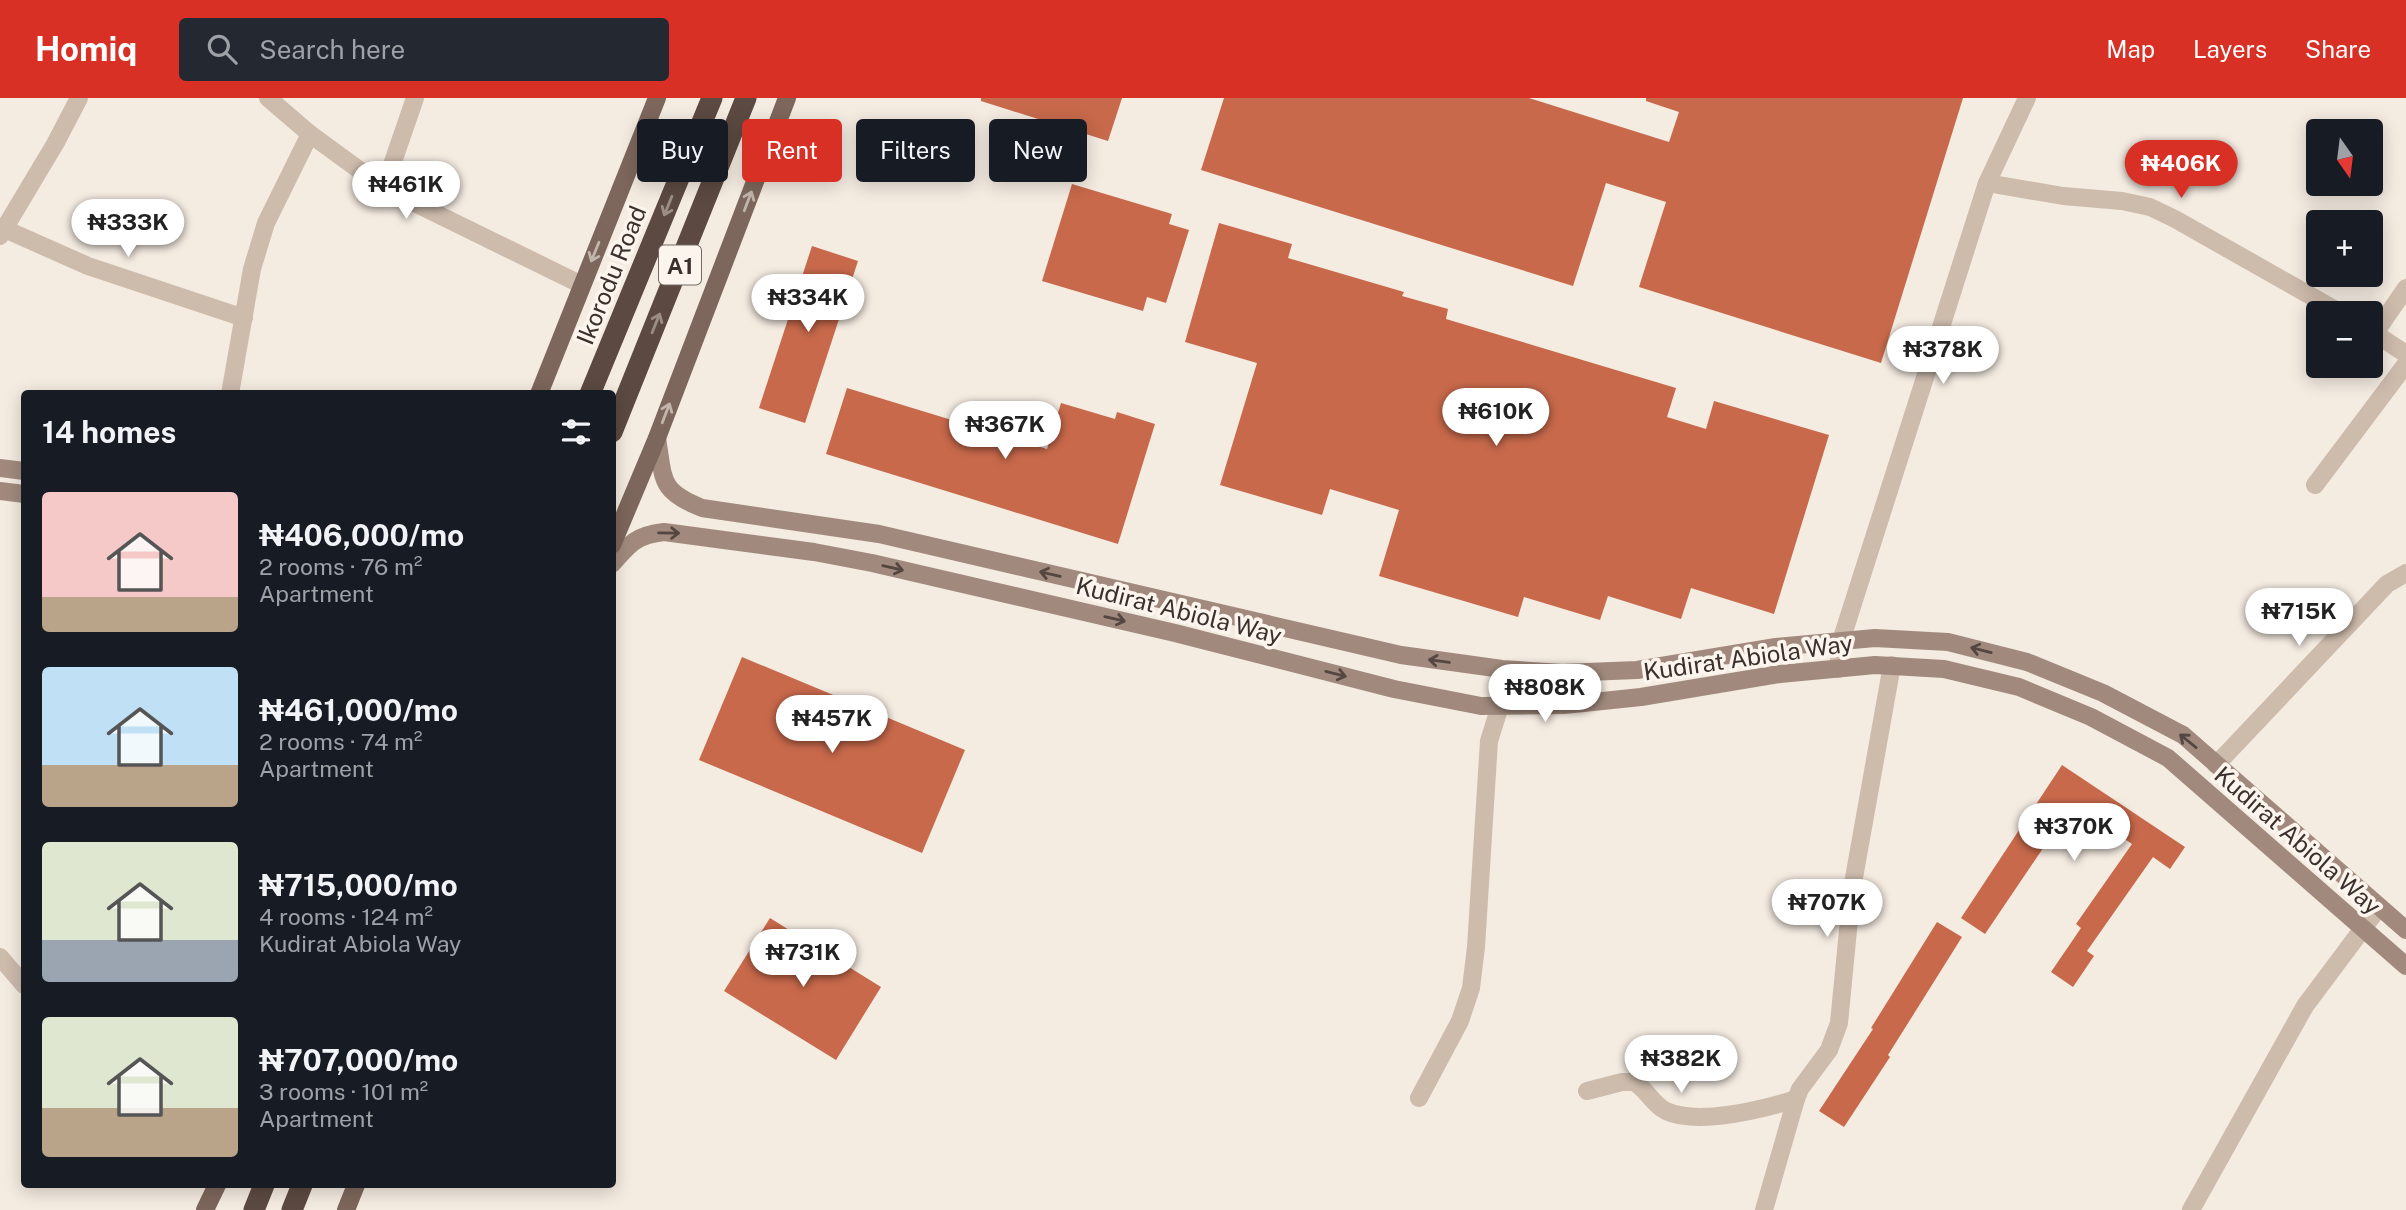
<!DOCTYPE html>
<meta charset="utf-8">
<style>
:root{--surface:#171b24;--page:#242831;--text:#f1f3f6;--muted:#9ea1a6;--accent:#d93025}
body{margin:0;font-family:"Public Sans",sans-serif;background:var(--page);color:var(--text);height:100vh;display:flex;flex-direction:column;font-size:26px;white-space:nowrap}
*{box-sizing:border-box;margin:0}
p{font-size:23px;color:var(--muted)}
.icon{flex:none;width:38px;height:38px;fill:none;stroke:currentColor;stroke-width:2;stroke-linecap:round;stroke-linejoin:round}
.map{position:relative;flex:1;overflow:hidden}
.details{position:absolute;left:21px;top:292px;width:595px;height:798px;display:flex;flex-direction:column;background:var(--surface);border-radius:7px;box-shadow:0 4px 18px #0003}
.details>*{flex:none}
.top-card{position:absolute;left:637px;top:21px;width:665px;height:63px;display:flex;gap:14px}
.needle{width:46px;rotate:166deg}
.tools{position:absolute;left:2306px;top:21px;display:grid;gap:14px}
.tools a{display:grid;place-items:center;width:77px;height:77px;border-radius:7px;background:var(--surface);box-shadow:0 4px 18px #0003;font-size:35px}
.price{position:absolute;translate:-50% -60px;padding:0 16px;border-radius:24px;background:#fff;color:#222;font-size:23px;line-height:46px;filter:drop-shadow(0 2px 4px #0008)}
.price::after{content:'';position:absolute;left:50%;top:42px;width:21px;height:16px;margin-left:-10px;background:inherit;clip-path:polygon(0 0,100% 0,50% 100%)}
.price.current{background:var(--accent);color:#fff}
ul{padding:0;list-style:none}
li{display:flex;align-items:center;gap:21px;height:175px;padding:0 21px}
li span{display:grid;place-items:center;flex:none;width:196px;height:140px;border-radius:7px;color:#555}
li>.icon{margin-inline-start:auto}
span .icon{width:84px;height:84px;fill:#fffc;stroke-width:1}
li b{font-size:30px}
h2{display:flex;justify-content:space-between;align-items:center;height:84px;padding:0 21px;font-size:30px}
.pill{padding:0 24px;border-radius:7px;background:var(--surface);box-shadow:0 4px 18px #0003;font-size:24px;line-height:63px}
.pill.current{background:var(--accent);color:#fff}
header{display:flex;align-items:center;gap:42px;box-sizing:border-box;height:98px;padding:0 35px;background:var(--accent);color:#fff}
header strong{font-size:33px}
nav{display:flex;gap:38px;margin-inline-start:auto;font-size:24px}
.search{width:490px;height:63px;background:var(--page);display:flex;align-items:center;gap:18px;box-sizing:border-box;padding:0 24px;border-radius:7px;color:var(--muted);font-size:26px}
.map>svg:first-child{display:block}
.building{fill:#c8694b}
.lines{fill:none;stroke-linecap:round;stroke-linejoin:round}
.street{stroke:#cdbbac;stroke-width:18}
.secondary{stroke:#a18a7d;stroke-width:18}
.primary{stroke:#7d675c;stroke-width:18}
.highway{stroke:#5c4a42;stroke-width:21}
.oneway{stroke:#c2b5ac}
.oneway2{stroke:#9c8e87}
.oneway3{stroke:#544640}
.labels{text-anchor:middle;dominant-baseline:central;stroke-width:7;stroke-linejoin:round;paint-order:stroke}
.shield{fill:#fbf5ee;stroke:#756b66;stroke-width:2}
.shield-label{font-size:23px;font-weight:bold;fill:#3b302b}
.street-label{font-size:24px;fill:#3b302b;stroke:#fbf5ee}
</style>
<header>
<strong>Homiq</strong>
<div class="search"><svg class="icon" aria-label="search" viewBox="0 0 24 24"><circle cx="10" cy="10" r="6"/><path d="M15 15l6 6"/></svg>Search here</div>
<nav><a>Map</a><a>Layers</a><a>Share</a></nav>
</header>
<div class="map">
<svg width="2406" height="1112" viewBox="0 0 2406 1112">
<rect width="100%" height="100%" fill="#f4ebe1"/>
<g class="building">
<polygon points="981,0 1122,0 1108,43 981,3"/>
<polygon points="1224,0 1529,0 1669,44 1679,14 1646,3 1646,0 1963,0 1881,265 1639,189 1666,104 1606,85 1573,188 1201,72"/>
<polygon points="1072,86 1172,116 1169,126 1189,132 1166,205 1147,199 1143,213 1042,183"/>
<polygon points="1219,125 1292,146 1288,160 1404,194 1402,198 1448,211 1446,221 1676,290 1667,319 1706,331 1714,303 1829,337 1774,516 1691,490 1681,521 1608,498 1600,522 1524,499 1518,519 1379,478 1399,412 1330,391 1322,417 1220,387 1257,265 1185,244"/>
<polygon points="812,148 858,163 805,325 759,310"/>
<polygon points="847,290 1047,351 1061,305 1115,321 1117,314 1155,326 1118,446 826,356"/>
<polygon points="742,559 965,652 922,755 699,662"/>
<polygon points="2062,667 2185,749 2170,771 2153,759 2087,853 2094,858 2073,889 2051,874 2081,830 2076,826 2132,746 2073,706 1985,836 1961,820"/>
<polygon points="770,820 881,889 836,962 724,893"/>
<polygon points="1937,824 1962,839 1888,957 1890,959 1844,1029 1819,1013 1873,931 1871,930"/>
</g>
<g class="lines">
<g class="street">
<polyline points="268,0 310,36 384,90 582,187"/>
<polyline points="1987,85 2063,98 2122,103 2150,109 2175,121 2341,215"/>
<polyline points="384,90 415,0"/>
<polyline points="0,129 88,168 244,220"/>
<polyline points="0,138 55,46 79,0"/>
<polyline points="2371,233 2406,256"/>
<polyline points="2375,235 2406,190"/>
<polyline points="230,296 252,171 266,125 310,36"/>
<polyline points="2315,387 2406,266"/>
<polyline points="1838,571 1841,543 1987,85 2027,0"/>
<polyline points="2216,667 2387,486 2406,475"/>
<polyline points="0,859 24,887"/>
<path d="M1587,993L1622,984H1634C1647,991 1652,1006 1666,1013C1698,1028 1764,1011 1796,1001"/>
<polyline points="1419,1000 1460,923 1471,890 1476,849 1489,643 1500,608"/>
<polyline points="1764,1112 1796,1001 1800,991 1829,952 1839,925 1852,791 1892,567"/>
<polyline points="2191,1112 2305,908 2379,809"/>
</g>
<g class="secondary">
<path d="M657,340C664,382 659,393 702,410L879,436L1401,557L1502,571L1562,575L1637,572L1776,549L1875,540L1948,544L2027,564L2103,595L2183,637L2406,832"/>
<polyline points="0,370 24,373"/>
<polyline points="0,393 24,396"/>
<path d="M612,466C630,445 637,437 664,434L814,454L872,465L1175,535L1394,591L1481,608L1564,607L1641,599L1780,576L1875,567L1944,571L2019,589L2091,619L2168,660L2406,868"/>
</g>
<g class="primary">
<polyline points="539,296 657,0"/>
<polyline points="612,447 657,340 787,0"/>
<polyline points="205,1112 217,1087"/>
<polyline points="346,1112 356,1087"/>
</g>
<g class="highway">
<polyline points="590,296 712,0"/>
<polyline points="612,334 746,0"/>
<polyline points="254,1112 264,1087"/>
<polyline points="292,1112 302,1087"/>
</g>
</g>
<defs><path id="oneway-shaft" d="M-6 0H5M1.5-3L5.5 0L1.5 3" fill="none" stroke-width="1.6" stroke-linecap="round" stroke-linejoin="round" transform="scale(1.75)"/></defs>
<g class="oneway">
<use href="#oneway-shaft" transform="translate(748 103) rotate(-69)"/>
<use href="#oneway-shaft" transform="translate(595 154) rotate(112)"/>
<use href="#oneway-shaft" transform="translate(666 315) rotate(-69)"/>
</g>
<g class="oneway2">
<use href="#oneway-shaft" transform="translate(668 108) rotate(112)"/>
<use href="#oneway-shaft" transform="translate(656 225) rotate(-68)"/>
</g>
<g class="oneway3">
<use href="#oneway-shaft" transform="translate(669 435) rotate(1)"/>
<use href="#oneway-shaft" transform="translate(893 470) rotate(13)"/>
<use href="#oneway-shaft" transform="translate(1050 476) rotate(-167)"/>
<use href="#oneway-shaft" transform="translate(1115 521) rotate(13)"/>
<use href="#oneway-shaft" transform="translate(1981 552) rotate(-166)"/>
<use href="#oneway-shaft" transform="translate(1439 563) rotate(-172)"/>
<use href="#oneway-shaft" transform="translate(1336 576) rotate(14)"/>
<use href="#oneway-shaft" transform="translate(2188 643) rotate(-141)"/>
</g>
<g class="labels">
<rect class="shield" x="659" y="147.5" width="42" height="39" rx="5"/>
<g class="shield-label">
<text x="680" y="167">A1</text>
</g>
<g class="street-label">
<text transform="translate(611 177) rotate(-68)">Ikorodu Road</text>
<text transform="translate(1179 512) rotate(14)">Kudirat Abiola Way</text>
<text transform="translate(1748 559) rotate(-8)">Kudirat Abiola Way</text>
<text transform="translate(2298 742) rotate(41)">Kudirat Abiola Way</text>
</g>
</g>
</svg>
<div class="tools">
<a><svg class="needle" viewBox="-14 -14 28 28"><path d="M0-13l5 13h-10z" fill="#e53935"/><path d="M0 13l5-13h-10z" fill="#9ea1a6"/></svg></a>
<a>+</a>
<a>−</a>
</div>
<b class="price current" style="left:2181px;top:102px">₦406K</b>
<b class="price" style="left:406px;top:123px">₦461K</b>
<b class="price" style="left:128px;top:161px">₦333K</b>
<b class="price" style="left:808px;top:236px">₦334K</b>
<b class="price" style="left:1943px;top:288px">₦378K</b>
<b class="price" style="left:1496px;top:350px">₦610K</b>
<b class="price" style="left:1005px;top:363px">₦367K</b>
<b class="price" style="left:2299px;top:550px">₦715K</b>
<b class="price" style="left:1545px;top:626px">₦808K</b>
<b class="price" style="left:832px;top:657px">₦457K</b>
<b class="price" style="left:2074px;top:765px">₦370K</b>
<b class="price" style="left:1827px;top:841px">₦707K</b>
<b class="price" style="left:803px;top:891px">₦731K</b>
<b class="price" style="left:1681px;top:997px">₦382K</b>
<div class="top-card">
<a class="pill">Buy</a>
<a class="pill current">Rent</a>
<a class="pill">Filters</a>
<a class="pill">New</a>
</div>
<section class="details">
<h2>14 homes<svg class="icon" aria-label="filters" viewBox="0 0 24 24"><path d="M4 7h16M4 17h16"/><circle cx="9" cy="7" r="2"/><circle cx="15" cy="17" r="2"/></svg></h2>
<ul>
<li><span style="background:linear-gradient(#f6c9c9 75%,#b9a48a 0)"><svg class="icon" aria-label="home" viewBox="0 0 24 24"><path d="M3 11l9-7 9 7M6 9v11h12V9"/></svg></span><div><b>₦406,000/mo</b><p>2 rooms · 76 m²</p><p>Apartment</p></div></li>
<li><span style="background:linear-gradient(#bfe0f5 70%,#b9a48a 0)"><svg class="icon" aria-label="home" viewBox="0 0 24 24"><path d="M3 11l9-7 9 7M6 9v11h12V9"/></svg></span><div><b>₦461,000/mo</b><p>2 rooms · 74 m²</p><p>Apartment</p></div></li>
<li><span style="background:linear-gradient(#dfe7d0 70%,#9aa5b1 0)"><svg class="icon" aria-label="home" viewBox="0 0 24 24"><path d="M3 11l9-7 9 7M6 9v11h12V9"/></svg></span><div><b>₦715,000/mo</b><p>4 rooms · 124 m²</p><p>Kudirat Abiola Way</p></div></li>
<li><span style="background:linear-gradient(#dfe7d0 65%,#b9a48a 0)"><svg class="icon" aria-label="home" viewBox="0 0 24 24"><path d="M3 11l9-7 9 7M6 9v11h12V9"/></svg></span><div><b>₦707,000/mo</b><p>3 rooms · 101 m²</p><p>Apartment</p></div></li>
</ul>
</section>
</div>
